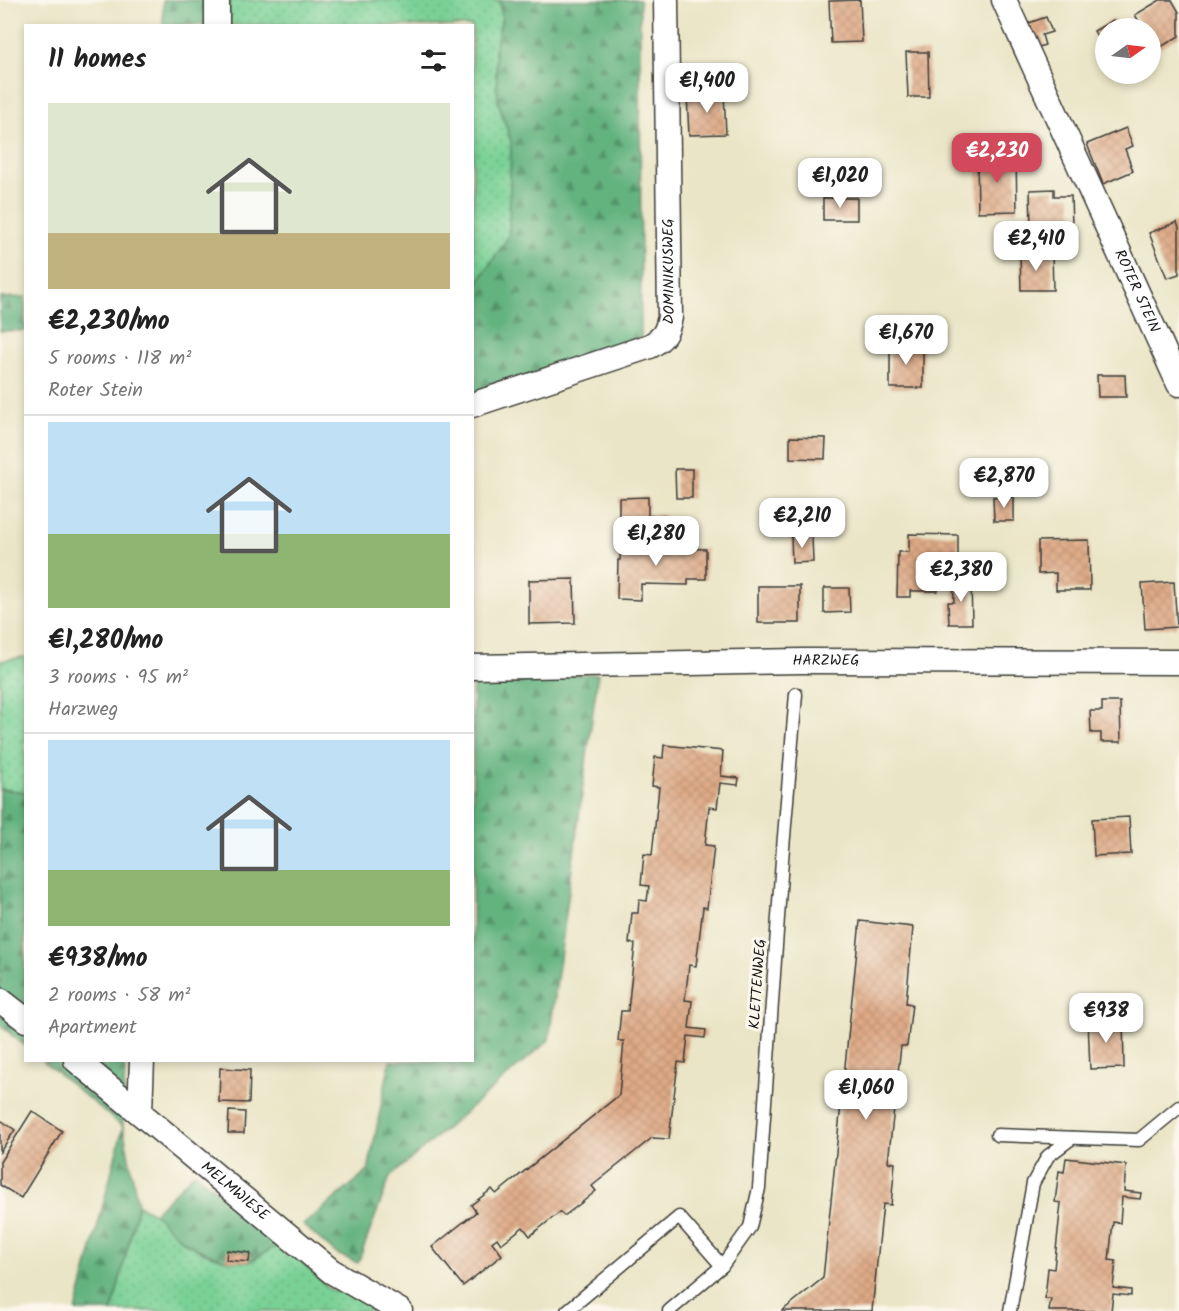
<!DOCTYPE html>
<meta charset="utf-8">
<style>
:root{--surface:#fff;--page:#f2f2f2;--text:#222;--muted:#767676;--line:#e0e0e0;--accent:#d1495b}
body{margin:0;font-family:Kalam,sans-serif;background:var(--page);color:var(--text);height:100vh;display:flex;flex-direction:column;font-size:22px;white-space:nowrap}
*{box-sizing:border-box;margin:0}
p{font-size:20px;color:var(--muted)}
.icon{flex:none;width:33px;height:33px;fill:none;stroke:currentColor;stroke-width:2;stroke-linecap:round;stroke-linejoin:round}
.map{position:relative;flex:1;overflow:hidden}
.drawer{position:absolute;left:24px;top:24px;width:450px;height:1038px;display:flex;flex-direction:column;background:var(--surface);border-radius:0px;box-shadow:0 3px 9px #0003}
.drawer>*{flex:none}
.needle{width:39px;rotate:76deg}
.tools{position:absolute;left:1095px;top:18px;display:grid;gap:12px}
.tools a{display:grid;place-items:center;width:66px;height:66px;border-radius:50%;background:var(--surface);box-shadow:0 3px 9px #0003;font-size:30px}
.price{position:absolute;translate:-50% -51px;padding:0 14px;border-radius:12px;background:#fff;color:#222;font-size:20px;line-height:39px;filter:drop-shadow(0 2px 3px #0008)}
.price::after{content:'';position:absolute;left:50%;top:36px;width:18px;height:14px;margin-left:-9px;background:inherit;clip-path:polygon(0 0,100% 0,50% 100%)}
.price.selected{background:var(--accent);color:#fff}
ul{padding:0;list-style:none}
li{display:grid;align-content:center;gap:12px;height:318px;padding:0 24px}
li+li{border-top:2px solid var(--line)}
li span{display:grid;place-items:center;height:186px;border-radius:0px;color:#555}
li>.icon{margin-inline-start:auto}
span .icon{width:108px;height:108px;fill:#fffc;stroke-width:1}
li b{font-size:26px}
h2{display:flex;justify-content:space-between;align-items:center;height:72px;padding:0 24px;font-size:26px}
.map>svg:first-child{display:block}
.grass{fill:url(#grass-dots);stroke:#4b7659;stroke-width:1.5}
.forest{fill:url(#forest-firs);stroke:#40684e;stroke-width:1.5}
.building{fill:url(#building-cross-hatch)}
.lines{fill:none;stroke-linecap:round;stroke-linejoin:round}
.lane-casing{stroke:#3b3a36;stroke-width:15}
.street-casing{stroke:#3b3a36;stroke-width:27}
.lane{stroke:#fff;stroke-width:12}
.street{stroke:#fff;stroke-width:24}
.labels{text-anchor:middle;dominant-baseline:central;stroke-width:6;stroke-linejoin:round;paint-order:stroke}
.street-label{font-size:15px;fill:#1c1c1c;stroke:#fbf7ec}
</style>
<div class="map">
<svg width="1179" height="1311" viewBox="0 0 1179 1311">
<defs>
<pattern id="grass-dots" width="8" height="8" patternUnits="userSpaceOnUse" patternTransform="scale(1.5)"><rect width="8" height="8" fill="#7ad196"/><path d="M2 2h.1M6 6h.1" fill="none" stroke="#69b381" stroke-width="1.8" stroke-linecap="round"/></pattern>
<pattern id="forest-firs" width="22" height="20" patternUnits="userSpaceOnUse" patternTransform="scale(1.5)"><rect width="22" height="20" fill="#63b37f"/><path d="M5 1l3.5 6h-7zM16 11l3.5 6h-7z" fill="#519167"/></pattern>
<pattern id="building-cross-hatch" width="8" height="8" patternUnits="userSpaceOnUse" patternTransform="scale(1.5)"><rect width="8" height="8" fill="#dea985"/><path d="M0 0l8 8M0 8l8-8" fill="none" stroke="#be9172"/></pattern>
</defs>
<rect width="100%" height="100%" fill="#fbf7ec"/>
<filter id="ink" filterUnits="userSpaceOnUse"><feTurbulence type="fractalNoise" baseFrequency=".0167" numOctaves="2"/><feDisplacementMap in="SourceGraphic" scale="12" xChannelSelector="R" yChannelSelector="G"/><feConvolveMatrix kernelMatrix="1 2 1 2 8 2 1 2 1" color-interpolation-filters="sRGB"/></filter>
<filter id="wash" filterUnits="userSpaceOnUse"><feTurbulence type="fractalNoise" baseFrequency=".008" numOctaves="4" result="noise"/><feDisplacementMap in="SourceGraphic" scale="24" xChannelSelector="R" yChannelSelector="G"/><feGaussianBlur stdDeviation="1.35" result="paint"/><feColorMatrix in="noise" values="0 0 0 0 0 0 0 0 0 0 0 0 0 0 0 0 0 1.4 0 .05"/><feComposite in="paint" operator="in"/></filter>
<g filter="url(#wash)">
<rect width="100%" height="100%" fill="#eae5c6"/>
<g class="grass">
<polygon points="229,0 499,0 502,18 495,49 498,101 511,141 509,236 473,289 472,26 229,25"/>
<polygon points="25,657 25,792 0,789 0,661"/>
<polygon points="138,1205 154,1213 185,1243 205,1253 226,1260 249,1262 280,1244 286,1246 329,1289 360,1296 382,1311 112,1311"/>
</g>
<g class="forest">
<rect x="163" y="0" width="66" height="25"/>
<polygon points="499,0 640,0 641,341 473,393 473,289 509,236 511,141 498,101 495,49 502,18"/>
<polygon points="25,297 25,331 0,331 0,298"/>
<polygon points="598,674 549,1040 390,1177 358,1263 337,1254 303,1225 368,1171 390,1061 472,1060 473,678"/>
<polygon points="0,789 25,792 25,1046 0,1025"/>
<polygon points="43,1061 125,1061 123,1127 138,1205 112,1311 76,1311 123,1127"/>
<path d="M195,1172L280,1244L249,1262L250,1253L227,1250L226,1260C190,1248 180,1241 154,1213Z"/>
</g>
<g id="blocks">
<g class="building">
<polygon points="860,0 862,42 831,43 829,1"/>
<polygon points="1160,0 1172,0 1179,12 1179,36 1156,50 1150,41 1150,28 1143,28 1135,15"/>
<polygon points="1046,17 1052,32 1042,35 1045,45 1035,48 1026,24"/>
<polygon points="1113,20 1118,28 1106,28 1106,52 1094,31"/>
<polygon points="906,52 928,52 929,97 908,97"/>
<polygon points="724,93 726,134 689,135 687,95"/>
<polygon points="1126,128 1133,146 1125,149 1133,171 1103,184 1087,144"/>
<polygon points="977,156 1016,156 1017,211 978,212"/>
<polygon points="1054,189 1054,196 1071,196 1072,226 1031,227 1030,190"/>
<rect x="823" y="198" width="34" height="22"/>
<polygon points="1177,222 1179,228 1179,274 1167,278 1149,233"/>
<polygon points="1020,253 1052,253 1053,290 1021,290"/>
<rect x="890" y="345" width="33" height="43"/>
<polygon points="1097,375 1125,375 1126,397 1098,397"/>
<polygon points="790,437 826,438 825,459 790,458"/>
<polygon points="675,469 692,469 692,498 676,498"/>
<polygon points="648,497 648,516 664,515 665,530 624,532 624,523 619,523 619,498"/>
<polygon points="993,497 1014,497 1014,521 994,521"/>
<polygon points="909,534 958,535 958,567 939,566 938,591 910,591 910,597 897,597 898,552 909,552"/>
<polygon points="621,536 642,536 642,547 706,549 706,579 688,579 688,585 641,584 641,600 617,599 618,560 620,560"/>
<polygon points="791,536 812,536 813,562 792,563"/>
<polygon points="1089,540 1090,590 1056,590 1056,573 1038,574 1038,541"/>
<polygon points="953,578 971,578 972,624 949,624 948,602 954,602"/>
<polygon points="574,579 575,623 529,624 529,580"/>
<polygon points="1174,582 1177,627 1145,629 1142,584"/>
<rect x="758" y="586" width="42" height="37"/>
<polygon points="824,588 849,588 850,612 824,613"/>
<polygon points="1102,702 1120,702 1121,742 1101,742 1101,733 1091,733 1090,711 1102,711"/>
<polygon points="664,745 723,751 721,776 739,778 738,785 720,783 717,808 709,807 705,845 714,846 707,908 703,907 696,966 689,965 685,1000 692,1001 689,1028 706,1030 705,1038 688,1036 685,1063 678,1062 669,1139 652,1138 592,1186 596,1191 580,1204 564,1216 560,1212 530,1236 523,1227 501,1244 497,1238 492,1242 502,1255 463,1286 432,1247 476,1212 471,1205 492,1189 496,1194 619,1095 624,1041 618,1041 621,1011 628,1011 635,944 629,943 632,913 638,913 639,900 647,901 649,886 641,885 644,854 652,855 659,787 652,786 655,757 663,758"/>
<polygon points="1129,817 1131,854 1094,856 1092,819"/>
<polygon points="860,921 913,927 906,1003 912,1004 907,1046 901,1046 888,1162 895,1163 891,1205 883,1204 872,1311 782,1311 823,1278"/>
<polygon points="1123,1019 1124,1068 1090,1069 1088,1020"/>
<polygon points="220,1068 250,1070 249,1103 219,1102"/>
<polygon points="32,1111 62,1131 21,1198 0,1185 0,1162"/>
<polygon points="229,1111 245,1112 244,1133 228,1133"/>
<polygon points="2,1121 15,1130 0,1152 0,1123"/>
<polygon points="1066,1158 1126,1165 1124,1191 1141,1193 1140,1199 1122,1197 1120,1223 1113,1222 1109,1260 1116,1261 1113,1288 1131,1290 1131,1296 1113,1294 1111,1311 1049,1311 1051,1299 1045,1299 1048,1268 1054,1269 1061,1203 1055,1202 1059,1171 1064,1172"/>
<polygon points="227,1250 250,1253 249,1262 226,1260"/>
</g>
</g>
</g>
<g filter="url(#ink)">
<use href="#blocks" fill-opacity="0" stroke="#3b3a36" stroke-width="1.5"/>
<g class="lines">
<defs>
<g id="lane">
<polyline points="997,1135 1139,1140 1179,1107"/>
<polyline points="567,1311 679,1217 722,1266"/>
<polyline points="669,1311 722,1266 750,1227 759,1188 782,860 796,694"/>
<polyline points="1010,1311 1033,1183 1048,1156 1072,1138"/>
</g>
<g id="street">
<polyline points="217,0 217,26"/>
<path id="s1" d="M1004,0L1179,384"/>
<path id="s2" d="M472,405L650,346C664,338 667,332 670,317L666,0"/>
<path id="s3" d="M472,667L803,661L1179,662"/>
<polyline points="0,1000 26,1020"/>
<path id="s4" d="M76,1060L331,1271L400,1311"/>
<polyline points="140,1111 142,1060"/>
</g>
</defs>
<use href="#lane" class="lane-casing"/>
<use href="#street" class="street-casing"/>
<use href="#lane" class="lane"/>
<use href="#street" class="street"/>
</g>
</g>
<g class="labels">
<g class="street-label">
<text stroke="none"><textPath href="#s2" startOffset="270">DOMINIKUSWEG</textPath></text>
<text stroke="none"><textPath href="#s1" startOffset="320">ROTER STEIN</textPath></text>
<text stroke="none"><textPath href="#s3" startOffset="354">HARZWEG</textPath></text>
<text transform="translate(758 984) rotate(-86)">KLETTENWEG</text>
<text stroke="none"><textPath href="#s4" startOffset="206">MELMWIESE</textPath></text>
</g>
</g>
</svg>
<div class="tools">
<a><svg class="needle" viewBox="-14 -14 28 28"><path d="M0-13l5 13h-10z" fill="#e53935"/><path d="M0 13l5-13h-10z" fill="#767676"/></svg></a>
</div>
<b class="price" style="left:707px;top:114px">€1,400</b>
<b class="price selected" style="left:997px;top:184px">€2,230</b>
<b class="price" style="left:840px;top:209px">€1,020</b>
<b class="price" style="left:1036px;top:272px">€2,410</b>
<b class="price" style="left:906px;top:366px">€1,670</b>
<b class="price" style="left:1004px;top:509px">€2,870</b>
<b class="price" style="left:802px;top:549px">€2,210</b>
<b class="price" style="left:656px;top:567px">€1,280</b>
<b class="price" style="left:961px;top:603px">€2,380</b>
<b class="price" style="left:1106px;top:1044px">€938</b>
<b class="price" style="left:866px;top:1121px">€1,060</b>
<section class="drawer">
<h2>11 homes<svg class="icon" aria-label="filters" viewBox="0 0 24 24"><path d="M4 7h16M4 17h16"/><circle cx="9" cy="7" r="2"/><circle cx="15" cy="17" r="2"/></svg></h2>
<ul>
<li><span style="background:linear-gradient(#dfe7d0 70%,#c2b280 0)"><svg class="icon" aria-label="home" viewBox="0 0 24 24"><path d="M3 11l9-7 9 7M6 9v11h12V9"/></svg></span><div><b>€2,230/mo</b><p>5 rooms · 118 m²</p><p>Roter Stein</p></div></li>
<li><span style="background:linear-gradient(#bfe0f5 60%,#8fb573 0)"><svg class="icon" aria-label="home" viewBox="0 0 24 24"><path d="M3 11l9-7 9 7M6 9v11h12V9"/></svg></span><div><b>€1,280/mo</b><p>3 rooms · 95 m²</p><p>Harzweg</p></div></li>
<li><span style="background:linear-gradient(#bfe0f5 70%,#8fb573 0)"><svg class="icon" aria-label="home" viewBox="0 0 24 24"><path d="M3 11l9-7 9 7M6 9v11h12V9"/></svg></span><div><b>€938/mo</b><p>2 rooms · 58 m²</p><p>Apartment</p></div></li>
</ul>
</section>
</div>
